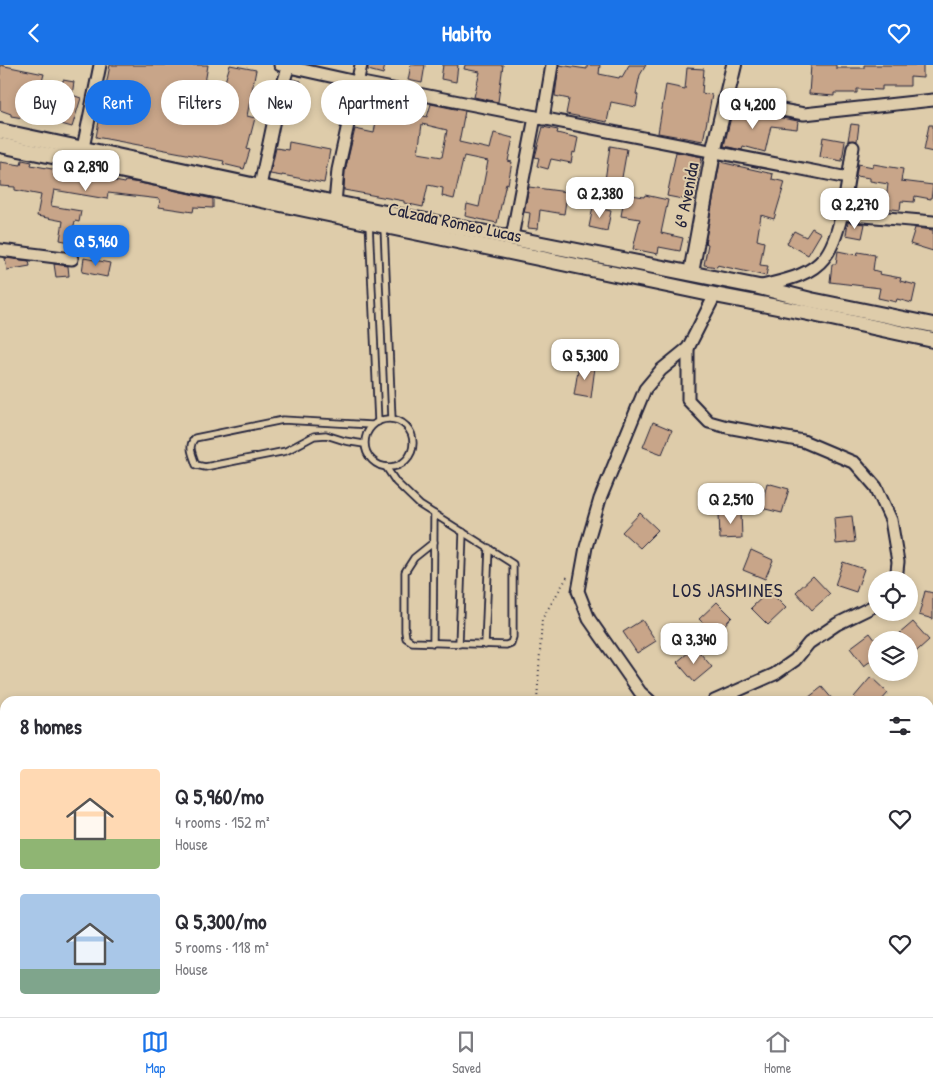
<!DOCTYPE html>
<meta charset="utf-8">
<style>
:root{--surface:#fff;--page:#f2f2f3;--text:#2b2b33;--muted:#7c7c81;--line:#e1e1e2;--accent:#1a73e8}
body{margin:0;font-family:"Patrick Hand",sans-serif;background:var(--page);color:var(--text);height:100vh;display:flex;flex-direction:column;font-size:19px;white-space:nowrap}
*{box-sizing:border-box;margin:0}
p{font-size:16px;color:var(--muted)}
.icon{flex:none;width:28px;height:28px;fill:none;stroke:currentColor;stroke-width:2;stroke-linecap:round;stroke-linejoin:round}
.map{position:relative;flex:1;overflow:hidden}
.side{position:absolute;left:0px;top:631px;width:934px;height:321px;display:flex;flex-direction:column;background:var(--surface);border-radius:15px 15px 0 0;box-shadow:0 2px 8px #0003}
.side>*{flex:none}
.guide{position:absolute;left:15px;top:15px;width:500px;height:45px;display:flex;gap:10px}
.fabs{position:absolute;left:868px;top:506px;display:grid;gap:10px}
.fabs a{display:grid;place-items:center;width:50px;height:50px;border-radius:50%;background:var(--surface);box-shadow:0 2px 8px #0003;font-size:25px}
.price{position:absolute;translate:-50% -42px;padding:0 11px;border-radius:10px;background:#fff;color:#222;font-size:16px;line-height:32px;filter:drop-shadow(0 1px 2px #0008)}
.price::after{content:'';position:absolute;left:50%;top:30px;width:15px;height:11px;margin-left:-8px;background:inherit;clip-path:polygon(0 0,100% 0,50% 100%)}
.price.current{background:var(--accent);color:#fff}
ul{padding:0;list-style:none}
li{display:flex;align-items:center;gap:15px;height:125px;padding:0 20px}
li span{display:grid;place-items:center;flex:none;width:140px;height:100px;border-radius:5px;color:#555}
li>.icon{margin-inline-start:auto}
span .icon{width:60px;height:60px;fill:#fffc;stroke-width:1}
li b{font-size:21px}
h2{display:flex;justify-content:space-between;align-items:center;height:60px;padding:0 20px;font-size:21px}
.tag{padding:0 18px;border-radius:22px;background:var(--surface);box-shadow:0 2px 8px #0003;font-size:18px;line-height:45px}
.tag.current{background:var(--accent);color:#fff}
header{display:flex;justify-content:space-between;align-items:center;height:65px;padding:0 20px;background:var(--accent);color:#fff;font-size:22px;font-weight:700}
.tabs{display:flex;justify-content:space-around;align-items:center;height:70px;border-top:1px solid var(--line);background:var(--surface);font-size:14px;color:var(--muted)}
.tabs a{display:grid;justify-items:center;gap:2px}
.tabs .current{color:var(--accent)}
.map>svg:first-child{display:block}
.building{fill:#c8a589;stroke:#22223b;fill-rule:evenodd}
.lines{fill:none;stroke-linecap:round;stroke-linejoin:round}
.service-casing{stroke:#22223b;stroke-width:9}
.minor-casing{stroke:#22223b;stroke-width:15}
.tertiary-casing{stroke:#22223b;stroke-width:18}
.path{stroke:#22223b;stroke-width:2;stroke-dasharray:1 4;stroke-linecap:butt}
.service{stroke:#deccaa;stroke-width:5.5}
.minor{stroke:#deccaa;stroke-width:11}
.tertiary{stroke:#deccaa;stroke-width:14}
.labels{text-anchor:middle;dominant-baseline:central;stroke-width:4;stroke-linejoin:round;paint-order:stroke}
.street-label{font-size:18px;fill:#22223b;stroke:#deccaa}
.neighbourhood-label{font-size:19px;letter-spacing:1px;fill:#22223b;stroke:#deccaa}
</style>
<header><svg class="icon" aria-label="back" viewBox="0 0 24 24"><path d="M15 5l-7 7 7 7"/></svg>Habito<svg class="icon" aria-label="heart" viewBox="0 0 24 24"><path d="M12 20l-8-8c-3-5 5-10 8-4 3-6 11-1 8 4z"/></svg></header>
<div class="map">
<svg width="933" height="952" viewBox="0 0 933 952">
<rect width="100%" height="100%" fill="#deccaa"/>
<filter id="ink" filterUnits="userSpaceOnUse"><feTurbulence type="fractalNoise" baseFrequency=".02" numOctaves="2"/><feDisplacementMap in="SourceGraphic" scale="10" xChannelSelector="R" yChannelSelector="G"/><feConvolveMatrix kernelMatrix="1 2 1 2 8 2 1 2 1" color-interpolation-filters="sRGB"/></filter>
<g filter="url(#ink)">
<g class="building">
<polygon points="0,0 44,9 40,24 61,26 63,15 74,17 72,30 81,33 72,62 43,54 47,42 27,36 23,53 11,51 11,49 0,45"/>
<polygon points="110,0 208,0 205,18 223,23 230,0 256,5 247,51 255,53 247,84 250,85 244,104 223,99 224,96 96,72"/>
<polygon points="368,0 385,0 383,9 368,5"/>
<polygon points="411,0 425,0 422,18 408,15"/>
<polygon points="443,0 458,0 456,17 441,14"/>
<polygon points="465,0 503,0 498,37 474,32 480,7 464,4"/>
<polygon points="559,0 587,4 587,0 600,0 599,9 619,13 620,11 622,12 629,0 646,0 640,10 636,29 638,30 636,42 611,37 607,57 566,49 569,34 555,31"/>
<polygon points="811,0 836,0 836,3 864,3 864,0 923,0 923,13 910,12 910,21 882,21 882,25 857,24 857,28 834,28 834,31 809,29"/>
<polygon points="687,3 704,4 702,28 712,30 703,76 658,68 666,20 685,24"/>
<polygon points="292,14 301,16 298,33 287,31"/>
<path d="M363,27L398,34L396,42L427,52L431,39L465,46L459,77L490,84L494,68L513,73L508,96L512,97L508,119L506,118L497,158L465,151L467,139L479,142L488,96L464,91L454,134L442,131L443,123L428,120L423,142L404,138V136L344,125L345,106L355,64L374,68L377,50L358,47ZM422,59L447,65L442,92L418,88Z"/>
<polygon points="733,44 798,56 797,64 771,61 765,87 743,81 742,85 724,81"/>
<polygon points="851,59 859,60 857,76 848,75"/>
<polygon points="929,60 933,60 933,87 924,85"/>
<polygon points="543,62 558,65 557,68 578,73 575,88 573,87 571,98 551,94 548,104 537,101 539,93 535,92"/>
<polygon points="823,72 845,76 842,96 820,92"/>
<polygon points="289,77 330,85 324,118 282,110 282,111 270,109 276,83 288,85"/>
<polygon points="610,81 627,84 620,124 604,122"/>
<polygon points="676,87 702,92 693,136 667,131"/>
<polygon points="22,95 32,97 31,100 57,105 125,118 126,116 140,118 213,134 213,143 194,142 193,147 159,142 160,134 108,128 107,134 54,125 51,141 81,146 79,157 75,156 70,177 60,175 63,156 37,151 41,130 15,125 15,122 0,121 0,97 21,100"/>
<polygon points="720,97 773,109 772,114 785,117 774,154 761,150 757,175 764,177 760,200 768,201 766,211 717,200 717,202 704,200 708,179 705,178"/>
<polygon points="858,99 873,102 873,99 903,104 901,116 933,120 931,134 915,131 914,137 901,136 900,145 885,143 888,119 870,116 870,113 856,111"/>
<polygon points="529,122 575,128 576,123 593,126 590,140 566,136 564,149 540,145 538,164 528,163 530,148 524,147"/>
<polygon points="625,129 644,132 645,130 668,135 661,168 683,173 680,186 659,182 658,189 633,184 640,154 621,151"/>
<polygon points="593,142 611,146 607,166 589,162"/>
<polygon points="848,157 865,159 862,173 846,170"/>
<polygon points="812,163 821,168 808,190 787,178 794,166 806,172"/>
<polygon points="915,163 933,165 933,186 910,179"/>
<polygon points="838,186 857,190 858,187 875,190 873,205 880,207 879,209 901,213 900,216 916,220 912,238 897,234 896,237 878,233 880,223 830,217 832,199 836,199"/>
<polygon points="5,193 29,196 30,201 7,205"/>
<polygon points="84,193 110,198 107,212 82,207"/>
<polygon points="54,199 68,201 69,211 56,212"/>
<polygon points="579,299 595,302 591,333 574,330"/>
<polygon points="653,357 672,365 662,389 643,382"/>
<polygon points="767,418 789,424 782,448 761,443"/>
<polygon points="741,447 742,473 720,474 719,448"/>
<polygon points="640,448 658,465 640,483 622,467"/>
<polygon points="852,451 855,477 836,479 834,453"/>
<polygon points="751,485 773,495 765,514 743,505"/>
<polygon points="843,497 864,504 856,527 835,520"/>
<polygon points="813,511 830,529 812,545 796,527"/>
<polygon points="769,526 786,543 768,560 751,543"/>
<polygon points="925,526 933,528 933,554 919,550"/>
<polygon points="717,537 732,552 715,570 699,554"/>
<polygon points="642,555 656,576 637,588 623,567"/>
<polygon points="913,557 929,575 909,593 909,575 892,575"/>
<polygon points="870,568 876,576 876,592 864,601 850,583"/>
<polygon points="695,582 712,602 694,617 677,597"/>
<polygon points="871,612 888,628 881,636 859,636 854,632"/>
<polygon points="822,622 834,636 804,636"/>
</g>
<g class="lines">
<defs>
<g id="service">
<polyline points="369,158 378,357"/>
<polyline points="384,162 392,354"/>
<circle cx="389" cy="378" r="24"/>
<path d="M364,379L345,376L326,370L314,371L286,386L205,402L196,400C193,390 187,381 195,373L283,355L372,360"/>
<polyline points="386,402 396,417 420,440 513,499 513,572 511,578 506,580 412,577 406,573 405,566 405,507 414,493 434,477"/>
<polyline points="433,578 434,449"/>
<polyline points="459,579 463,467"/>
<polyline points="485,580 489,483"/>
</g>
<g id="minor">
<polyline points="280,0 357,17 848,113"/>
<polyline points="726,35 804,49 933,35"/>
<polyline points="543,54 552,0"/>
<polyline points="83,83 100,0"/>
<polyline points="260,121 279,31 289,0"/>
<polyline points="335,138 338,105 361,0"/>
<polyline points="841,149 933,157"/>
<polyline points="512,172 535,52"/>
<polyline points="0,185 72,194"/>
<path d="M759,222C780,216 809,212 824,193C843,170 848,111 853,82"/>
<polyline points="688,283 688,335 709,357 727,362 803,376 855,398 876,422 891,455 898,497 896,515"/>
<polyline points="650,636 640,627 589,554 578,526 586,482 600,434 645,324 661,305 688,283 715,230"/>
<polyline points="714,636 775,609 795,595 809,578 837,559 876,540"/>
<polyline points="929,727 933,711"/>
<polyline points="929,814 933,810"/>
<polyline points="929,835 933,836"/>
<polyline points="929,908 933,909"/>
<polyline points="650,948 652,952"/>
<polyline points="820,948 835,952"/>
<polyline points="770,952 771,948"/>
<polyline points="800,952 804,948"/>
</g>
<g id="tertiary">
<polyline points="0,66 335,138 759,222 811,235 933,260"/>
<polyline points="0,80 715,230 808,248 933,275"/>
<polyline points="691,208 713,88 734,0"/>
</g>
</defs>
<use href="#service" class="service-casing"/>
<use href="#minor" class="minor-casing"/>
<use href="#tertiary" class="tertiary-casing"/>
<g class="path">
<polyline points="537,636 542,554 569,509"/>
<polyline points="0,757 5,756"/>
</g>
<use href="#service" class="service"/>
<use href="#minor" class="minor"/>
<use href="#tertiary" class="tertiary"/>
</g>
</g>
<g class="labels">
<g class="street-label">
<text transform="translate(686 130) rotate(-79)">6ª Avenida</text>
<text transform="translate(455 157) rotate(12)">Calzada Romeo Lucas</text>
</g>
<g class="neighbourhood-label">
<text x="728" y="525">LOS JASMINES</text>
</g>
</g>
</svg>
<div class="fabs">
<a><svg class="icon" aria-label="locate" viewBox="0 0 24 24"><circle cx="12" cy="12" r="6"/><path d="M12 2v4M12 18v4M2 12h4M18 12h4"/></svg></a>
<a><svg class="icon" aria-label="layers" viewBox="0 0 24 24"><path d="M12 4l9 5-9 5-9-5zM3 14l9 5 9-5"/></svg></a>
</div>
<b class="price" style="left:753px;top:65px">Q 4,200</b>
<b class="price" style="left:86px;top:127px">Q 2,890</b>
<b class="price" style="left:600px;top:154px">Q 2,380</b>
<b class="price" style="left:855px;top:165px">Q 2,270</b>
<b class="price current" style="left:96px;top:202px">Q 5,960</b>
<b class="price" style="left:585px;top:316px">Q 5,300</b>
<b class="price" style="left:731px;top:460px">Q 2,510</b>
<b class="price" style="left:694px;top:600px">Q 3,340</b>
<div class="guide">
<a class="tag">Buy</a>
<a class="tag current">Rent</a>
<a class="tag">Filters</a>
<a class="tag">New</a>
<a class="tag">Apartment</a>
</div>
<section class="side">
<h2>8 homes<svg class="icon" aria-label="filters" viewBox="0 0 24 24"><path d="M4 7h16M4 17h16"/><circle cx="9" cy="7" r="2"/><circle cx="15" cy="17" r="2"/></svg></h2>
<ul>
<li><span style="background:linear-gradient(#ffd9b3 70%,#8fb573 0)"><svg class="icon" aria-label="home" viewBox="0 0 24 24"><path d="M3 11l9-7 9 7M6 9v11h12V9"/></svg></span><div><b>Q 5,960/mo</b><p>4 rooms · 152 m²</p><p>House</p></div><svg class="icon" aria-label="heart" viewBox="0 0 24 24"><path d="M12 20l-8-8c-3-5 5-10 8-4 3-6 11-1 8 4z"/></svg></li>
<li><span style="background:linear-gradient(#a9c7e8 75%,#7fa58c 0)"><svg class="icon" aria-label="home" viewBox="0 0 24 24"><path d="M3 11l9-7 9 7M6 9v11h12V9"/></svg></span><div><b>Q 5,300/mo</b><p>5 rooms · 118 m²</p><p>House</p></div><svg class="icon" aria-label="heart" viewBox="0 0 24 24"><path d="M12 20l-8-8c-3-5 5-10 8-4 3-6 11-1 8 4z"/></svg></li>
</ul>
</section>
</div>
<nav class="tabs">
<a class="current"><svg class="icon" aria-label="map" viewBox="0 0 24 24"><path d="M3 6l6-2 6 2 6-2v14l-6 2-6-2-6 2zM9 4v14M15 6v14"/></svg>Map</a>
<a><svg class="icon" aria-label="saved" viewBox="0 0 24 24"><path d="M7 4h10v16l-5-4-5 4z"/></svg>Saved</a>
<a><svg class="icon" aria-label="home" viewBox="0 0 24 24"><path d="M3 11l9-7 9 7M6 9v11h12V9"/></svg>Home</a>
</nav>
